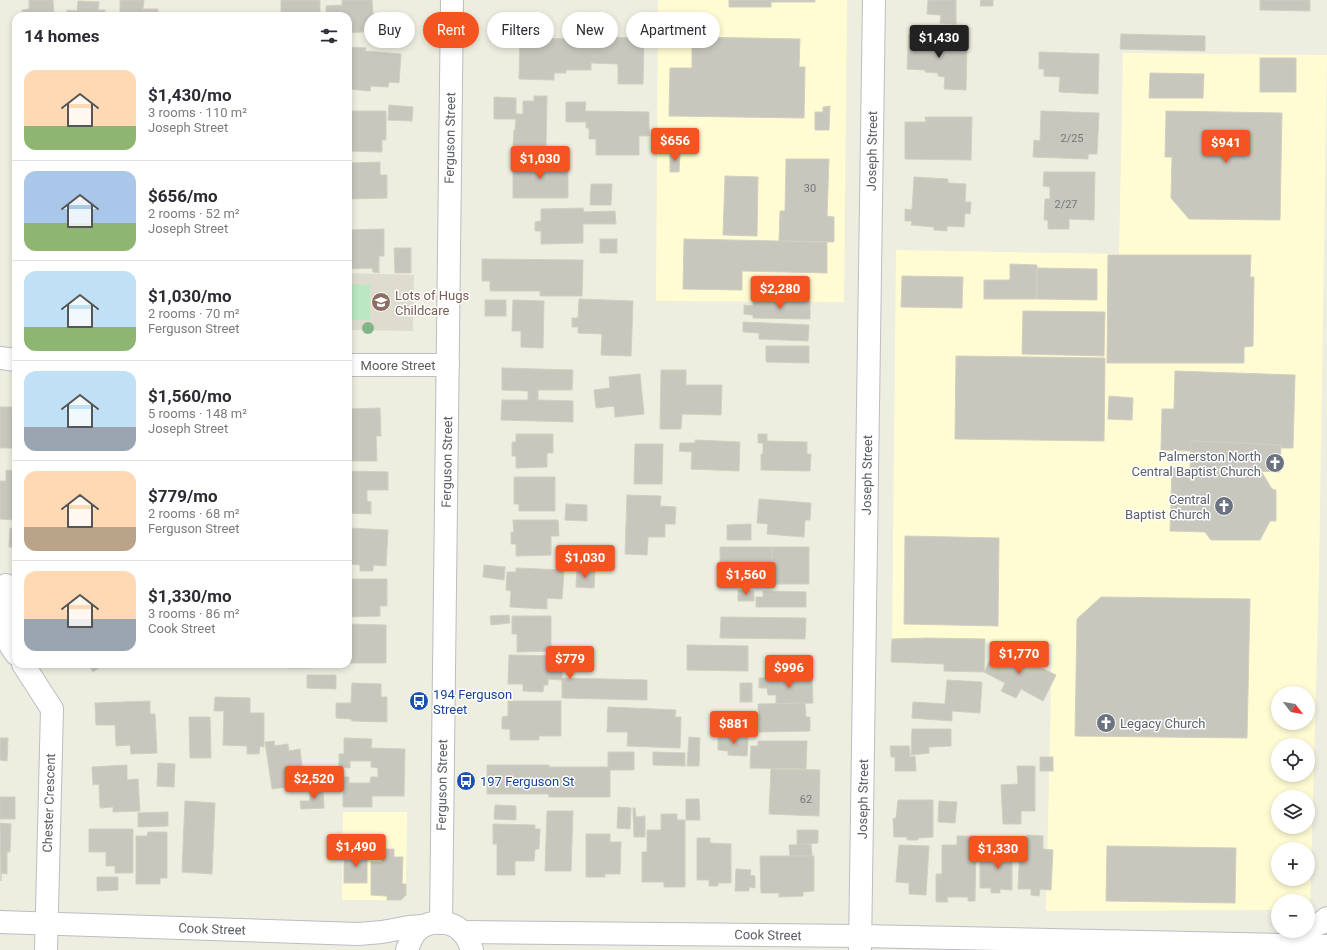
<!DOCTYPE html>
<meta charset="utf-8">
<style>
:root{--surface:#fff;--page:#f7f7f7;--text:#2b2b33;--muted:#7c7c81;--line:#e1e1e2;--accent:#f45420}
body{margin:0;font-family:Roboto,sans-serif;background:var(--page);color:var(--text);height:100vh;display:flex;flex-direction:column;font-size:15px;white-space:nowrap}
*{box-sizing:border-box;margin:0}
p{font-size:13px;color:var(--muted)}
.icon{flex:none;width:22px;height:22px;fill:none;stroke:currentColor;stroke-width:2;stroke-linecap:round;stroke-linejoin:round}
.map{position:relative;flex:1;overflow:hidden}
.panel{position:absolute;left:12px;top:12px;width:340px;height:656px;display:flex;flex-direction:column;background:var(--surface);border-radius:12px;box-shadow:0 2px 6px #0003}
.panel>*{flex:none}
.hud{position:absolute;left:364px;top:12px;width:380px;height:36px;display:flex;gap:8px}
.needle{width:26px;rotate:121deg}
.tools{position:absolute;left:1271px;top:686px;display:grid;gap:8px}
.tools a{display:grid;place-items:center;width:44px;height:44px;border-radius:50%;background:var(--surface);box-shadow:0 2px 6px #0003;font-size:20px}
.price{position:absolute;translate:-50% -34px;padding:0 9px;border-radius:4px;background:var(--accent);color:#fff;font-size:13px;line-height:26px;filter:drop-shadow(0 1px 2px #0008)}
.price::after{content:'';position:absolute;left:50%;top:24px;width:12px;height:9px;margin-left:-6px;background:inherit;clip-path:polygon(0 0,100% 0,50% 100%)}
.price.current{background:#222;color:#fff}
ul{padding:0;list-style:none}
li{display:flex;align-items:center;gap:12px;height:100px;padding:0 12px}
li+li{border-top:1px solid var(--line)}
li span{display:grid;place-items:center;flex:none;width:112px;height:80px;border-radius:12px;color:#555}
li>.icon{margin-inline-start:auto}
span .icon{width:48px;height:48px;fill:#fffc;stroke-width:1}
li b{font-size:17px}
h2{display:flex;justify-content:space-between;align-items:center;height:48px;padding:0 12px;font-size:17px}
.tag{padding:0 14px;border-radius:18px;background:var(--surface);box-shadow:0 2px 6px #0003;font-size:14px;line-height:36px}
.tag.current{background:var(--accent);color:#fff}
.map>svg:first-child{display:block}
.commercial{fill:#fffcd4;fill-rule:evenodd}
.education{fill:#dddccf}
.green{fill:#bbe7c2}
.building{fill:#c8c7be;stroke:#d2cfbf}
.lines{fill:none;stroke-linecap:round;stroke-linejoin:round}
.minor-casing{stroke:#bbbdc3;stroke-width:24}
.minor{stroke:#fff;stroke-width:22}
.tree{fill:#84b489}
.labels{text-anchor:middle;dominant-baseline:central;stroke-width:3;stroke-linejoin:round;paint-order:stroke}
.number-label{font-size:11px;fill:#75777a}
.street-label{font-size:13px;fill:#595c63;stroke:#fff}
.education-label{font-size:13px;fill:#785e54;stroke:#fff;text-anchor:start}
.worship-label{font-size:13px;fill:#5b616d;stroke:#fff;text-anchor:end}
.transit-label{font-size:13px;fill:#164399;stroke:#fff;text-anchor:start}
</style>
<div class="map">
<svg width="1327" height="950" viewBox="0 0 1327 950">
<rect width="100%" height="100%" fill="#edede0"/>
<g class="commercial">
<polygon points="658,0 847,0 844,302 656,301"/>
<path d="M1123,53L1327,55L1319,575L1310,910H1308V901H1278V910L1046,911L1052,644L892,640L896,250L1119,254ZM1278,693H1308V723H1278ZM1278,745H1308V775H1278ZM1278,797H1308V827H1278ZM1278,849H1308V879H1278Z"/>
<polygon points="343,812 407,812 406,895 401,900 342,900"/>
</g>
<polygon class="education" points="348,273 414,275 413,331 348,330"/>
<polygon class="green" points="348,284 370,285 370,320 348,320"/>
<g class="building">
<polygon points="29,0 53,0 54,16 22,16 22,10 29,9"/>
<polygon points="120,0 144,0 143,9 158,9 158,16 120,16"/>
<rect x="281" y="0" width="39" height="16"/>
<polygon points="342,0 372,0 374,31 348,33 348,16 326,16 326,6 342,5"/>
<polygon points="729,0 815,0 815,2 771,2 771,7 729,7"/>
<polygon points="928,0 956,0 956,24 940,23 941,15 927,14"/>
<polygon points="981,0 993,0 993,6 980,6"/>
<polygon points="1260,0 1310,0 1310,11 1260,10"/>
<polygon points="78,1 99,2 98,10 105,10 105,16 66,16 67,10 77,11"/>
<polygon points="573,29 589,30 589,37 644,38 643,84 618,84 618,64 591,63 591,70 566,70 566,73 554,73 554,80 519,79 520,38 573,39"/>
<polygon points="909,34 955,36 955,46 967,47 966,90 944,89 945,77 938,76 938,73 925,72 925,70 907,69"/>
<polygon points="1121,34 1205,36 1205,51 1120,49"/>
<polygon points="692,37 800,39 799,67 805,67 804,118 669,116 670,68 692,68"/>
<polygon points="348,47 366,48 365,51 401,54 399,83 389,82 388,87 371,86 370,91 348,89"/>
<polygon points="1039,52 1099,54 1098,94 1059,92 1060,77 1044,76 1044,69 1039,69"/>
<rect x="1260" y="58" width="36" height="34"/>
<polygon points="1150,73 1204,74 1203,98 1149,98"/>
<polygon points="534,96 547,96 546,147 513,146 514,130 515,130 516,119 494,119 494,97 516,98 516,114 523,114 523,101 534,101"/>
<polygon points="566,102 586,102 585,111 649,112 649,136 639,136 639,155 596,155 596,139 589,139 589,128 586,128 586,122 566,122"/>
<polygon points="389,105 413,107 412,121 388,120"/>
<polygon points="830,106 829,130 815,130 815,112 823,112 823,107"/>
<polygon points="348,111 386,111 386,140 382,140 382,152 348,151"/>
<polygon points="1041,111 1099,113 1097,154 1088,154 1088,159 1033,157 1034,140 1040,141"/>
<polygon points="1166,111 1282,113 1280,220 1189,219 1171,198 1172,157 1165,157"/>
<polygon points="925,117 972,117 971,160 905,159 905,122 926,122"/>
<polygon points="670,151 680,152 679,172 670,172"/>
<polygon points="786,159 829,159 827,216 834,217 834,242 779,241 780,211 785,211"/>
<polygon points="513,161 568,162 568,198 513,198"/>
<polygon points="380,162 380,175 387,175 387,198 350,199 348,163"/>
<polygon points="1044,172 1095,172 1094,220 1069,219 1069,229 1048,229 1048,220 1044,220 1045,199 1050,199 1050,187 1043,186"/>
<polygon points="725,176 758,177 757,236 723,235"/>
<polygon points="914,177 948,179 948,183 966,184 965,202 971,202 970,214 965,213 964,227 947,226 947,231 934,230 934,227 911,225 912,221 905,221 905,209 912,210"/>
<polygon points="591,184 612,184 611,205 590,205"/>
<polygon points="583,208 584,212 615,211 616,224 583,224 583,243 541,244 541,231 535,231 535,222 541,221 541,209"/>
<polygon points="384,229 384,256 379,256 379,273 373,272 372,268 348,269 348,230"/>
<rect x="600" y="239" width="17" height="14"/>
<polygon points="684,239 827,242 827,273 742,271 742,290 683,289"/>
<polygon points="394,248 411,248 411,273 395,273"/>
<polygon points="1108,255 1251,255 1250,277 1254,277 1253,346 1244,347 1244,363 1107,363"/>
<polygon points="482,259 583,260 582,296 540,296 540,291 490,291 490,281 482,281"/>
<polygon points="1010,264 1037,265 1037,299 984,299 984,280 1010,280"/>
<polygon points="1037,268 1097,269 1097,300 1037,299"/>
<polygon points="902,276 963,277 962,308 901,307"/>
<polygon points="579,299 633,301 631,356 601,355 602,334 578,333 578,327 572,327 572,318 578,318"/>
<rect x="485" y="300" width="21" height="16"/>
<polygon points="513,300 544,301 543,348 521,347 521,331 512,331"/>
<polygon points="767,300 810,301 810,319 753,318 753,315 744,314 744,305 753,306 753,302 767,302"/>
<polygon points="1023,311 1105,312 1104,356 1022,354"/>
<polygon points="743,322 809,325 808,341 759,339 759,333 743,332"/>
<polygon points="766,346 809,346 809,363 766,362"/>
<polygon points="956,356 1105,358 1104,441 955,439"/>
<polygon points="502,368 573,370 572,390 538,390 538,400 573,401 573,422 501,420 502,400 528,400 528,391 502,390"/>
<polygon points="661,370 686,370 686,385 722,385 721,415 682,414 681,429 660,429"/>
<polygon points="1175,371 1295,375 1293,448 1281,448 1281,445 1191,441 1191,451 1161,450 1162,409 1174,409"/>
<polygon points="640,374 644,414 615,417 614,406 596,408 594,390 610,388 609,377"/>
<polygon points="1109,396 1133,398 1132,420 1108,419"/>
<polygon points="0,407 12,407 12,411 16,411 16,448 0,448"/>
<polygon points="380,408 381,436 376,436 377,461 348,461 348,409"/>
<polygon points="516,434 553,434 553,453 547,453 547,467 516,468 516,456 512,456 512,442 516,442"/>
<polygon points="758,434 767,434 767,441 807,442 807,454 811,454 810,471 761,470 761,454 763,454 763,443 758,443"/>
<polygon points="695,440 740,442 739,471 691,469 692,452 679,451 680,443 695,443"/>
<polygon points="1191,441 1281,445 1280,472 1190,468"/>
<polygon points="635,444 663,444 662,484 634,484"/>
<polygon points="1172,468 1261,471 1272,489 1276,490 1276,521 1270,521 1260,540 1211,540 1205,532 1170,531"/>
<polygon points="6,470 16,471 16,520 0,519 0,481 6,481"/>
<polygon points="348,471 388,472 388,490 367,490 367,501 371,502 371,514 348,513"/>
<polygon points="514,477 555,477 555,511 519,511 519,504 514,504"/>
<polygon points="627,495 661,496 660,506 676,507 675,524 665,524 665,537 648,537 647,555 625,554"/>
<polygon points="759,499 811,503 810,520 805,520 804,537 767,534 768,524 757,523"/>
<polygon points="566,504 587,505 587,521 565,520"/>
<polygon points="513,520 558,520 559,536 551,536 551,555 516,556 516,544 511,544 511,532 514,532"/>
<polygon points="751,524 751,540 727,540 727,525"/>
<polygon points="10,528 16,528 16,548 9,547"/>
<polygon points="348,528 388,530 386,566 373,565 373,571 360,571 360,565 348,564"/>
<polygon points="905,536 999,538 998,626 904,624"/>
<polygon points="720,547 772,547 773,573 720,573"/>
<polygon points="772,547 809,547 809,584 773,584"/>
<polygon points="571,548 596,550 595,565 569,562"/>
<polygon points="484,565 505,567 504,580 483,577"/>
<polygon points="516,568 564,570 562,599 547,598 547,609 510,607 511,591 506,590 507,572 516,572"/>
<polygon points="577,569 595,571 594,588 576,587"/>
<polygon points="348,579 387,579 387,606 380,606 380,616 348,617"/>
<polygon points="738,590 754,591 754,601 738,601"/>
<polygon points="763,591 806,592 806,607 756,607 756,597 763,597"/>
<polygon points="1101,597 1250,599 1247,738 1075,736 1077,619"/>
<polygon points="509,615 510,623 491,625 490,616"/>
<polygon points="512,616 551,616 551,651 517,652 517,634 512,634"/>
<polygon points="721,617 806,618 805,639 720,638"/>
<polygon points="348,624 386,625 386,663 348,663"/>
<polygon points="928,638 985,639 984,672 944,671 944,664 891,662 892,639"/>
<polygon points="687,645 748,646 748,671 687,670"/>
<polygon points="997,646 1056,675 1043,701 1021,689 1016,698 1001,691 1005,683 984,672"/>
<polygon points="509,655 563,656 562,678 647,680 647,700 562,698 562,680 548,679 548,685 544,685 543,692 523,691 523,684 508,684"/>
<polygon points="88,664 105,664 93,672"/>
<rect x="289" y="664" width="21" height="4"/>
<polygon points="307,675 336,675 336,689 307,688"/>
<polygon points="812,677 813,703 776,704 776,695 768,695 767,688 759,688 759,678"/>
<polygon points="947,680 982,682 980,713 952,711 952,721 912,718 913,702 945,704"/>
<polygon points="352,683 381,684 381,697 387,697 387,722 352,721 351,719 336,718 336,703 351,703"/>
<rect x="740" y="683" width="12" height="19"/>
<polygon points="215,697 250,698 250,713 264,713 264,747 260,746 259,754 247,754 247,746 223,745 224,711 214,711"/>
<polygon points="150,701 150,714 155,714 157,753 131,754 130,745 116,746 115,725 96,725 95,703"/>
<polygon points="508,701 561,701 561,736 539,736 539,740 510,740 510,729 502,729 502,717 508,716"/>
<polygon points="805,703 806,717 810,717 810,731 759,732 758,704"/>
<polygon points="608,707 676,710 675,717 681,717 680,748 627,746 628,732 607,732"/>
<polygon points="189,717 210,717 211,758 190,758"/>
<polygon points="912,729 951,729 951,746 929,747 929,753 911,755"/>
<polygon points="718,736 748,737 747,756 728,755 728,751 718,750"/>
<polygon points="689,737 700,738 699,766 687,766"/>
<polygon points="0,738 8,738 7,761 0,760"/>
<polygon points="344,738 372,739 371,748 405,749 404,796 372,796 372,807 343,807 343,790 339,790 339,777 349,777 349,783 370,783 371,777 378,777 378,768 371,767 371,761 350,761 350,768 339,767 339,754 344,754"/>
<polygon points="274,741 275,746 288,744 289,751 300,749 303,773 307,773 309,783 294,785 293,781 286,782 287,787 272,789 265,742"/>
<polygon points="758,741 807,741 806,769 750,768 751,746 758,746"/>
<polygon points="890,746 909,746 910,757 915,756 916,771 895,771 895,757 891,757"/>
<polygon points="608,752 634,752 634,770 610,770 610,797 549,797 548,794 487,794 487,765 549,765 549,767 608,767"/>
<polygon points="653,752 685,753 685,766 653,765"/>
<rect x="1040" y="757" width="13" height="14"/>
<polygon points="158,763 175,764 174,787 157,786"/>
<polygon points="127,765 127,780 138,779 140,811 113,812 113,807 100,808 99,784 93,785 92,767"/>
<polygon points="1017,766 1035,766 1035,811 1021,811 1021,824 1003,824 1001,785 1018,784"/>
<polygon points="771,769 820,770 819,816 769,814"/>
<polygon points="310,788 323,788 324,808 301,809 300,801 310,801"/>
<rect x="0" y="797" width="15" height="22"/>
<polygon points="686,799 699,799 700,820 686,820"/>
<polygon points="898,800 933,800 933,837 918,838 918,840 907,840 907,837 894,837 893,819 896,818"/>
<polygon points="185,801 215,803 212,874 182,872"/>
<polygon points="939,801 957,802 955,823 938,822"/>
<polygon points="495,805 516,806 516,820 494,819"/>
<polygon points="618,807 631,808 630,829 617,828"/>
<polygon points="633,808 635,808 636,817 645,816 645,837 634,837"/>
<polygon points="547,811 573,811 571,871 545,871"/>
<polygon points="168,812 168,826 138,827 138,813"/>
<polygon points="661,814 677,814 677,820 685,820 685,887 664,887 664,882 642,882 642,852 647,852 647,830 661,830"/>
<polygon points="0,823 11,824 10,852 7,852 7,874 1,873 1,881"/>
<polygon points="493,824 535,825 535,829 540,829 539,849 535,849 534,861 515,861 515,875 497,875 497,844 493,844"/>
<polygon points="89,829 133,829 133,873 115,873 115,866 106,866 106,852 89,852"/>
<polygon points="797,830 818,830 818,843 797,845"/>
<polygon points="148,832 167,832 167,878 160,878 160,884 136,884 136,836 147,836"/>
<polygon points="586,834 610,834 610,842 621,842 620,874 605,874 605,877 586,877"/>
<polygon points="1027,835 1043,836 1043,849 1053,850 1051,890 1040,889 1039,896 1031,895 1031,889 1018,889 1020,846 1026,846"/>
<polygon points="957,836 976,836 975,901 968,901 968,897 947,897 948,902 936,902 936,874 942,874 942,845 957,845"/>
<polygon points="697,838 710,838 710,843 731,844 731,883 718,883 718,886 709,886 709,880 697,880"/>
<polygon points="1000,843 1012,843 1012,890 1000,889 1000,893 991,893 991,888 980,888 980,860 990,860 990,851 1000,851"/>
<polygon points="811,844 812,856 790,856 789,845"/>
<polygon points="899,845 929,846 926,895 909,894 909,883 896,882"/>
<polygon points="1107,846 1236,848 1235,903 1106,901"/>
<polygon points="376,849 394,849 394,857 403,857 402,884 406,884 406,895 401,900 387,900 387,896 371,895 371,862 382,862 382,857 376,857"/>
<rect x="344" y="852" width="23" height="31"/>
<polygon points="760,856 814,856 814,891 803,892 803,896 779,897 779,893 761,893"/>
<polygon points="736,869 751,870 750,875 755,876 755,888 749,887 749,891 735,891"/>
<polygon points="97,877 118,877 118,890 97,891"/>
</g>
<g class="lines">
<defs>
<g id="minor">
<polyline points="0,358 16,360"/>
<polyline points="348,365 448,365"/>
<polyline points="6,585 10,645 16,654"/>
<polyline points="23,664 52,709 46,950"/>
<polyline points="0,922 358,934 382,932 409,927 423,926"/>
<polyline points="441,923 452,0"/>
<polyline points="1308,928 1321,923 1327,918"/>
<polyline points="463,932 861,936 1327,946"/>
<path d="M407,950C409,944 411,938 415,933C426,919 452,919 463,933C468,938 470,944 472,950"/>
<polyline points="860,950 874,0"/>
</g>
</defs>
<use href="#minor" class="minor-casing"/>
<use href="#minor" class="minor"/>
</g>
<circle class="tree" cx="368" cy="328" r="6"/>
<defs>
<symbol id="school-disc" viewBox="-11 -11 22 22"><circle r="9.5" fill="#8d6e63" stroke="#fff"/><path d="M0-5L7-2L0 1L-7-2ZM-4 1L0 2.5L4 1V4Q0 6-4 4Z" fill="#fff"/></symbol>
<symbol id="church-disc" viewBox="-11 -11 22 22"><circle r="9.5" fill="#6b7280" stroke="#fff"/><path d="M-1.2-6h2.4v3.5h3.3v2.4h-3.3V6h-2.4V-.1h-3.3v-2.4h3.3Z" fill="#fff"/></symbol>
<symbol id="bus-disc" viewBox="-11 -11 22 22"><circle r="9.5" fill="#1a4fb4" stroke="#fff"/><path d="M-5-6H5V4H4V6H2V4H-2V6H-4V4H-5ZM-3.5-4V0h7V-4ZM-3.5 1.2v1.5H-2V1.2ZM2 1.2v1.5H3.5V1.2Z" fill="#fff"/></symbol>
</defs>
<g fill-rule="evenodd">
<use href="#school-disc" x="370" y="291" width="22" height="22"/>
<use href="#church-disc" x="1264" y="452" width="22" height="22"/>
<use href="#church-disc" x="1213" y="495" width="22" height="22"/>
<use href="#bus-disc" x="408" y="690" width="22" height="22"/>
<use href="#church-disc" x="1095" y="712" width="22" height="22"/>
<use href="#bus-disc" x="455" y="770" width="22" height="22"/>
</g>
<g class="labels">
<g class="number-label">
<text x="1072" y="138">2/25</text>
<text x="810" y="188">30</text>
<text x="1066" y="204">2/27</text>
<text x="806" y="799">62</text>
</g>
<g class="street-label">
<text transform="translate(450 138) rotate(-89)">Ferguson Street</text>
<text transform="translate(872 151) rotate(-89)">Joseph Street</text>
<text x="398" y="365">Moore Street</text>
<text transform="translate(447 462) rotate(-89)">Ferguson Street</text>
<text transform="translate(867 475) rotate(-89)">Joseph Street</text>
<text transform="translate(442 785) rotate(-89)">Ferguson Street</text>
<text transform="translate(863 799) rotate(-89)">Joseph Street</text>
<text transform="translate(49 803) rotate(-88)">Chester Crescent</text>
<text transform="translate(212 929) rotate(2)">Cook Street</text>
<text transform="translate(768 935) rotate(1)">Cook Street</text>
</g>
<g class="education-label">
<text x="395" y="295">Lots of Hugs<tspan x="395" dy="15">Childcare</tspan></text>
</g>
<g class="worship-label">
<text x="1261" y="456">Palmerston North<tspan x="1261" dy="15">Central Baptist Church</tspan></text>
<text x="1210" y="499">Central<tspan x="1210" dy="15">Baptist Church</tspan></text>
<text x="1120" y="723" text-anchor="start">Legacy Church</text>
</g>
<g class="transit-label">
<text x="433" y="694">194 Ferguson<tspan x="433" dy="15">Street</tspan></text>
<text x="480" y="781">197 Ferguson St</text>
</g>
</g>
</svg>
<div class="tools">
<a><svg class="needle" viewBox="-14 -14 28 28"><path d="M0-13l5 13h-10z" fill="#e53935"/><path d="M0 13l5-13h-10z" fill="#7c7c81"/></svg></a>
<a><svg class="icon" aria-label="locate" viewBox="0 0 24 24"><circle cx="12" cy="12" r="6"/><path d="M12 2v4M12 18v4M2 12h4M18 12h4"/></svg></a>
<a><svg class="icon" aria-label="layers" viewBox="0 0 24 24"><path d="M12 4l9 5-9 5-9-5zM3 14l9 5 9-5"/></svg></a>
<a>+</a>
<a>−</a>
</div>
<b class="price current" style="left:939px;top:59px">$1,430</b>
<b class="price" style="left:675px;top:162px">$656</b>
<b class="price" style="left:1226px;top:164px">$941</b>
<b class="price" style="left:540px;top:180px">$1,030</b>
<b class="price" style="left:780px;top:310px">$2,280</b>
<b class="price" style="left:585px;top:579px">$1,030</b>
<b class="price" style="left:746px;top:596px">$1,560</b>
<b class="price" style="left:1019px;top:675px">$1,770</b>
<b class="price" style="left:570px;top:680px">$779</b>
<b class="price" style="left:789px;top:689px">$996</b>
<b class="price" style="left:734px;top:745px">$881</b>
<b class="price" style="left:314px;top:800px">$2,520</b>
<b class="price" style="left:356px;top:868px">$1,490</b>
<b class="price" style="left:998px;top:870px">$1,330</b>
<div class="hud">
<a class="tag">Buy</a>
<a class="tag current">Rent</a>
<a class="tag">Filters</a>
<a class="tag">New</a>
<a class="tag">Apartment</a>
</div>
<section class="panel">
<h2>14 homes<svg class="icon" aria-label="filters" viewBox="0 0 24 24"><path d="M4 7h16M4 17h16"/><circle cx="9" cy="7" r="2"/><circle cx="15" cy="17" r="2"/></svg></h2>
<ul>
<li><span style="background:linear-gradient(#ffd9b3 70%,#8fb573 0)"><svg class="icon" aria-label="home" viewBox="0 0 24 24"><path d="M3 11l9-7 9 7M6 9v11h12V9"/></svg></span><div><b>$1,430/mo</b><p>3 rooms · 110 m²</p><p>Joseph Street</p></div></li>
<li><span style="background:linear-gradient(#a9c7e8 65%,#8fb573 0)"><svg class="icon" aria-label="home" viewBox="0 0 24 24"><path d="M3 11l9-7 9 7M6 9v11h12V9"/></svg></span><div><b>$656/mo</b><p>2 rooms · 52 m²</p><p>Joseph Street</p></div></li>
<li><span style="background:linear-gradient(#bfe0f5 70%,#8fb573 0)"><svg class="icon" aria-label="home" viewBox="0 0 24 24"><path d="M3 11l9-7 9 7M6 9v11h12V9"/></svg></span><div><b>$1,030/mo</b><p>2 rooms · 70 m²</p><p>Ferguson Street</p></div></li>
<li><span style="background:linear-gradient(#bfe0f5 70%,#9aa5b1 0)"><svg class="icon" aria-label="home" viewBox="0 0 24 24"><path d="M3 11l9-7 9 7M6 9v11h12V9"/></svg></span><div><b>$1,560/mo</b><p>5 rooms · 148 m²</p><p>Joseph Street</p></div></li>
<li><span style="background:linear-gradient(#ffd9b3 70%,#b9a48a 0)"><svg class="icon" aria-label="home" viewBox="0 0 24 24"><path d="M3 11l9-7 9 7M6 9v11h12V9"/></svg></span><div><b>$779/mo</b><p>2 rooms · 68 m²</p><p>Ferguson Street</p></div></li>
<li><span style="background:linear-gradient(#ffd9b3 60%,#9aa5b1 0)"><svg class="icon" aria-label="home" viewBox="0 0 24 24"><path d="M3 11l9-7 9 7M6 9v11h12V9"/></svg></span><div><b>$1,330/mo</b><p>3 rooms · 86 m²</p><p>Cook Street</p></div></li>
</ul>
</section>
</div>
